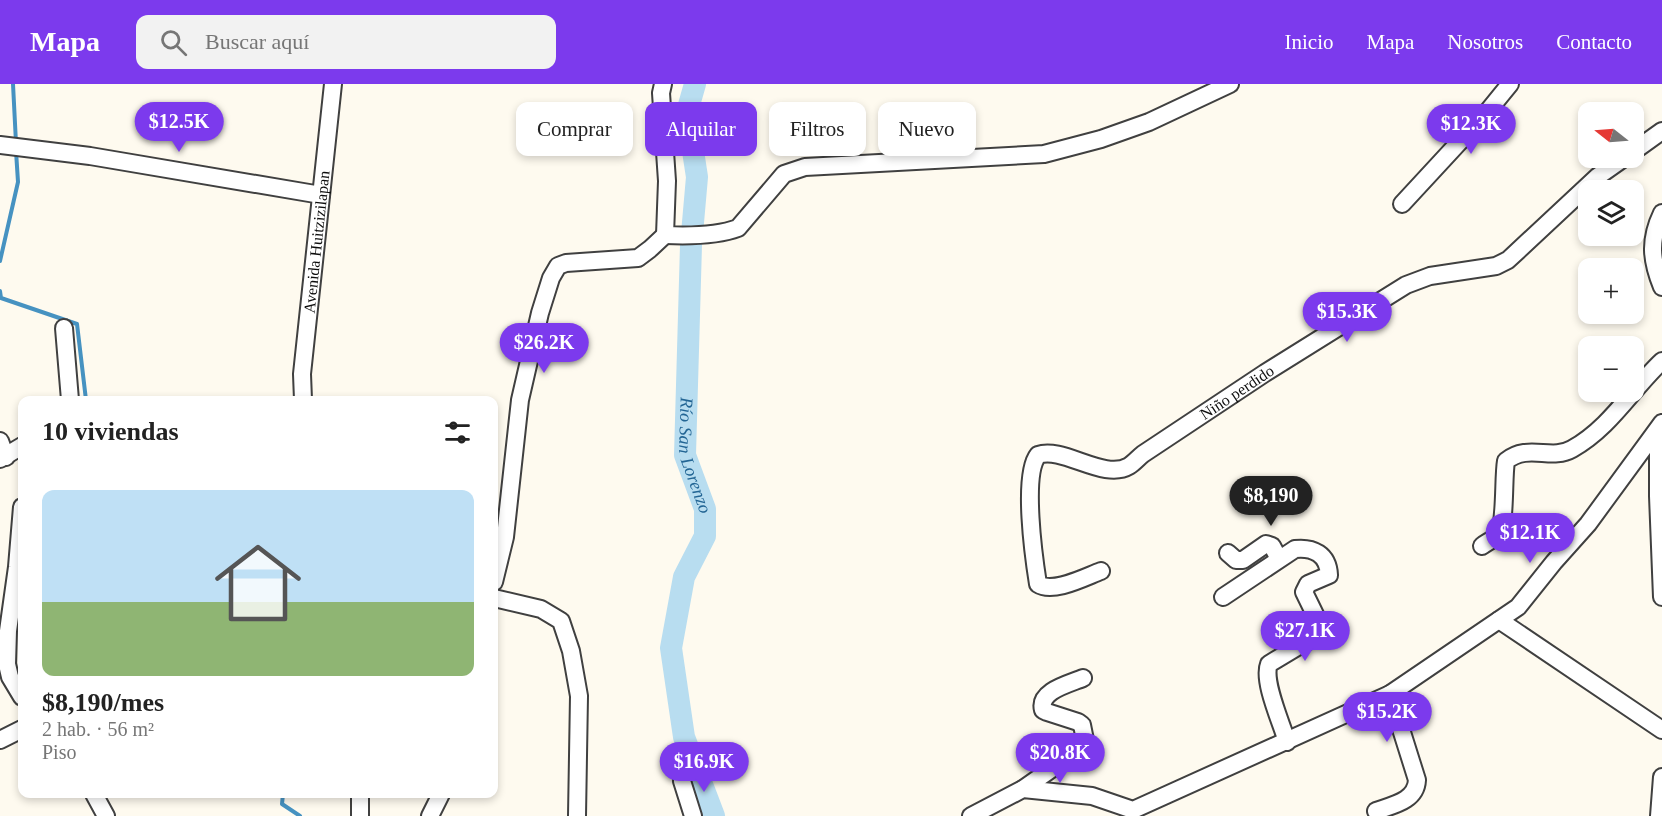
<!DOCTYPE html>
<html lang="es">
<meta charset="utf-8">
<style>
:root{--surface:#fff;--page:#f2f2f2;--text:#222;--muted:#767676;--line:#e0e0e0;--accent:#7c3aed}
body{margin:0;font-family:"Times New Roman",serif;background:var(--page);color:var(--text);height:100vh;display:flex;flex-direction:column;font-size:22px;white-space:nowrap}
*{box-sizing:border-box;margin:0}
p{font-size:20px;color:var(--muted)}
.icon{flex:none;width:33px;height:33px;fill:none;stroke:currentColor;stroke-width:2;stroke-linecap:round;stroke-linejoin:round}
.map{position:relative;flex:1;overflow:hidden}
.sheet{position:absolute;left:18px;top:312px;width:480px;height:402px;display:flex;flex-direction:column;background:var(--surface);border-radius:12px;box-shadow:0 3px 9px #0003}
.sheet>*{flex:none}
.top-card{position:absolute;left:516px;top:18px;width:570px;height:54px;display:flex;gap:12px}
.needle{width:39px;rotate:287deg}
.buttons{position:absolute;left:1578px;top:18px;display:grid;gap:12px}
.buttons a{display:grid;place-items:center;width:66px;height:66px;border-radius:12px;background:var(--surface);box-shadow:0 3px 9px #0003;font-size:30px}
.price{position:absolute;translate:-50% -51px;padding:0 14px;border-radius:21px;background:var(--accent);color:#fff;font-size:20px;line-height:39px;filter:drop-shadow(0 2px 3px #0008)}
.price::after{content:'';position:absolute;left:50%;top:36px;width:18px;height:14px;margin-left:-9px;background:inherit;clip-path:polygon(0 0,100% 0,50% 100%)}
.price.on{background:#222;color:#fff}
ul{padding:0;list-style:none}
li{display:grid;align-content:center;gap:12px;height:318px;padding:0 24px}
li+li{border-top:2px solid var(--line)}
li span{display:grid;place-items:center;height:186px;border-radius:12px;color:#555}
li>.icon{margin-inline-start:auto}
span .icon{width:108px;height:108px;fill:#fffc;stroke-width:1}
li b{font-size:26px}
h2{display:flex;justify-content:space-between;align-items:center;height:72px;padding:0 24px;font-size:26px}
.chip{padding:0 21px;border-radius:12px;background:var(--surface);box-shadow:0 3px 9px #0003;font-size:21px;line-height:54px}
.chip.on{background:var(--accent);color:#fff}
header{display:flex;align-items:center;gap:36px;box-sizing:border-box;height:84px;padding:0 30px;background:var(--accent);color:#fff}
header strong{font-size:28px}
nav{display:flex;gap:33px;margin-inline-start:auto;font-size:21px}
.search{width:420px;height:54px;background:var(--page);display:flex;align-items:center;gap:15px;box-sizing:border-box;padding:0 21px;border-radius:12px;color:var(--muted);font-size:22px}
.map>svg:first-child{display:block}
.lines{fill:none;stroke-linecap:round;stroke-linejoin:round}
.stream{stroke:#4692c1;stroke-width:4}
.river{stroke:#b8ddf0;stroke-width:22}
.minor-casing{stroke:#404040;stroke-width:20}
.minor{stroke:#fff;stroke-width:16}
.labels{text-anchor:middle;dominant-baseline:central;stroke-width:6;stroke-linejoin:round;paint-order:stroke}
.street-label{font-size:16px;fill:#0d0d0d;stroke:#fff}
.water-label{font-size:18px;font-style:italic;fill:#226594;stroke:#fff}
</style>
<header>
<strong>Mapa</strong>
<div class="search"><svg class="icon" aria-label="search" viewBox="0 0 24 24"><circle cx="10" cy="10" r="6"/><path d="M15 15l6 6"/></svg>Buscar aquí</div>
<nav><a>Inicio</a><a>Mapa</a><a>Nosotros</a><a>Contacto</a></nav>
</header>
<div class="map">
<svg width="1662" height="732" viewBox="0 0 1662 732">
<rect width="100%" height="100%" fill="#fefaef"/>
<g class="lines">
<g class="stream">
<polyline points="13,0 16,59"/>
<polyline points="0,177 18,98 16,67"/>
<polyline points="0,207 1,214 77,240 86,316"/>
<polyline points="283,710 282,720 300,732"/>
</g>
<path class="river" id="s1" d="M695,0L687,28L697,93L691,161L685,371L705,425V452L684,493L671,564L684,653L714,732"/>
<defs>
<g id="minor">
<path d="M663,0L661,9L667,97L665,151C688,152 717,152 738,144L784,90L805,83L1044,70L1101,55L1149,38L1230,0"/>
<polyline points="0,61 90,72 321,111"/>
<polyline points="1634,67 1662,47"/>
<polyline points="1402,120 1488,27 1510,0"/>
<path d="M1662,129C1649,156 1651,176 1662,203"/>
<polyline points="64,244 70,316"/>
<path id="s2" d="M303,316L302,290L333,0"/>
<polyline points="1658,346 1658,412 1662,513"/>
<polyline points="0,357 6,373"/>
<polyline points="0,375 22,362"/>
<polyline points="22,423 17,483 8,547 7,580 10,593 22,613"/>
<path d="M1482,462C1487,458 1495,455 1498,450C1506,440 1503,394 1506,377C1528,359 1551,377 1572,365C1610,344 1632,305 1662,277"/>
<polyline points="1228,469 1236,476 1243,476 1266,460 1272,462 1279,475"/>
<path id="s3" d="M1101,487C1085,493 1053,510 1038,500C1034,475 1022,391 1038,371C1063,362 1104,397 1129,382C1134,379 1138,374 1143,370L1265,289L1406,201L1430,192L1496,182L1508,176L1597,93L1624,74"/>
<polyline points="494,498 505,453 520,316 540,229 551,194 558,182 566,179 638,174 650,165 665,151"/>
<path d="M1223,513L1295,465C1313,463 1328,470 1329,491L1308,500L1304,508L1323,547L1320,551L1304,559L1269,580C1262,597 1282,640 1287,658"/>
<polyline points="494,514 541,525 561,537 571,567 579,612 577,732"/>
<polyline points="1499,536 1662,646"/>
<polyline points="0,656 22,645"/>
<polyline points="682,697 693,732"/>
<path d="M1023,705L1077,667L1085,656L1082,641L1078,638L1047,628L1043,626C1038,607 1069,600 1083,594"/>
<polyline points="94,710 106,732"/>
<path d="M1376,727C1393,721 1416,717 1417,696L1390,610"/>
<polyline points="360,732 360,710"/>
<polyline points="430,732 441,710"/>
<polyline points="971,732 1023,705 1092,712 1133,726 1390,610 1518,523 1554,478 1588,440 1662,339"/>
<polyline points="1659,732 1662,693"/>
</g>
</defs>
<use href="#minor" class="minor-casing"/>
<use href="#minor" class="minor"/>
</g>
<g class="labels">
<g class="street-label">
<text stroke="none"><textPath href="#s2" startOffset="159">Avenida Huitzizilapan</textPath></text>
<text stroke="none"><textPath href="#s3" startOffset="422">Niño perdido</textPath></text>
</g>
<g class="water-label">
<text stroke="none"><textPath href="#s1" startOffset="375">Río San Lorenzo</textPath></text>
</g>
</g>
</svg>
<div class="buttons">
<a><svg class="needle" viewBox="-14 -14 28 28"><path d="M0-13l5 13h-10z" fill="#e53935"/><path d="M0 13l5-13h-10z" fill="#767676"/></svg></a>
<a><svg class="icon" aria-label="layers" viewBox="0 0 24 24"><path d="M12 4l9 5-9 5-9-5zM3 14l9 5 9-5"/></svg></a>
<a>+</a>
<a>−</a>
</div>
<b class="price" style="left:179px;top:69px">$12.5K</b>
<b class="price" style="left:1471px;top:71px">$12.3K</b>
<b class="price" style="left:1347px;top:259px">$15.3K</b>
<b class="price" style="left:544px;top:290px">$26.2K</b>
<b class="price on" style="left:1271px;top:443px">$8,190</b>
<b class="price" style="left:1530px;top:480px">$12.1K</b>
<b class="price" style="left:1305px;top:578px">$27.1K</b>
<b class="price" style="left:1387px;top:659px">$15.2K</b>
<b class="price" style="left:1060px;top:700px">$20.8K</b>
<b class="price" style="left:704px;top:709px">$16.9K</b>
<div class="top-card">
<a class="chip">Comprar</a>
<a class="chip on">Alquilar</a>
<a class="chip">Filtros</a>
<a class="chip">Nuevo</a>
</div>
<section class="sheet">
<h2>10 viviendas<svg class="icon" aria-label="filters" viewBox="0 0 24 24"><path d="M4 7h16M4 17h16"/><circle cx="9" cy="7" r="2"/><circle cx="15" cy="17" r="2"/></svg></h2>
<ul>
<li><span style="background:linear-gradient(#bfe0f5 60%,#8fb573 0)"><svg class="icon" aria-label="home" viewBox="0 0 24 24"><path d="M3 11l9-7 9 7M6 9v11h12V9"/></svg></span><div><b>$8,190/mes</b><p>2 hab. · 56 m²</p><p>Piso</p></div></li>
</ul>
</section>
</div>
